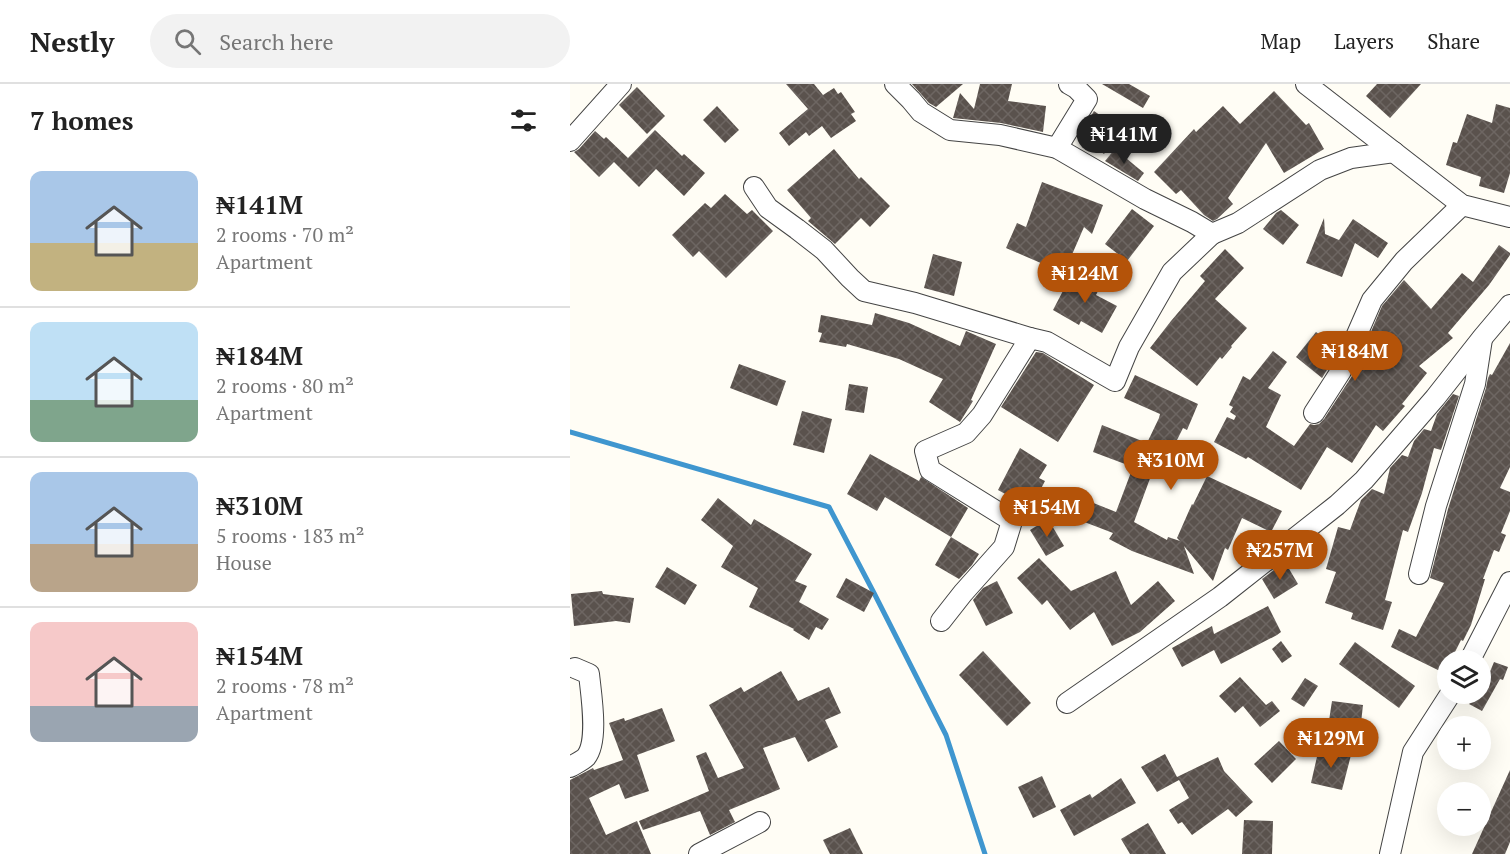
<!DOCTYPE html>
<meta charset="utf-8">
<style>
:root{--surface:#fff;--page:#f2f2f2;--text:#222;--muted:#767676;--line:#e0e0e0;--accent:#b45309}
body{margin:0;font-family:"PT Serif",serif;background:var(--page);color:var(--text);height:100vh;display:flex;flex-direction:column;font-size:22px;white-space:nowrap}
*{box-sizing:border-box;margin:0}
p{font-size:20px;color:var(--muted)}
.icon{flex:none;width:33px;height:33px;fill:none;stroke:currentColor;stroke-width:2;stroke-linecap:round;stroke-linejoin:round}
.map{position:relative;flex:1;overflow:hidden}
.sheet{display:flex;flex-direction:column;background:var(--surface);width:570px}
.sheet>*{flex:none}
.fabs{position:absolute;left:867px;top:566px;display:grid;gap:12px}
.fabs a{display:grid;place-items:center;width:54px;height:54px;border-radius:50%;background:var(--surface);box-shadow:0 6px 24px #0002;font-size:30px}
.price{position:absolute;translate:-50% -51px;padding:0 14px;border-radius:21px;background:var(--accent);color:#fff;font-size:20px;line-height:39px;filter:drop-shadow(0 2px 3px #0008)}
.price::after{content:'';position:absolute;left:50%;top:36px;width:18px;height:14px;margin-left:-9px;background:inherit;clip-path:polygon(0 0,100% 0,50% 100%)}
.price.active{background:#222;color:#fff}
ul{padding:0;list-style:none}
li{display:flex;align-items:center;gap:18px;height:150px;padding:0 30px}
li+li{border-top:2px solid var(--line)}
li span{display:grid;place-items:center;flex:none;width:168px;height:120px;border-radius:12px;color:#555}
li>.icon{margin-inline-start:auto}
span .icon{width:72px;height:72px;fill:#fffc;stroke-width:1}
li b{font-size:26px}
h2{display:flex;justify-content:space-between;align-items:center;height:72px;padding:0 30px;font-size:26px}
header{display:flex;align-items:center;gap:36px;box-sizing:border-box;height:84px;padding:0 30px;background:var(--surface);border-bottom:2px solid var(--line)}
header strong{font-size:28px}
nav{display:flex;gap:33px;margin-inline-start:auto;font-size:21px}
.search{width:420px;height:54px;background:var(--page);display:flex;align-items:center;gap:15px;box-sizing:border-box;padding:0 21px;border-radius:33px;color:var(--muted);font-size:22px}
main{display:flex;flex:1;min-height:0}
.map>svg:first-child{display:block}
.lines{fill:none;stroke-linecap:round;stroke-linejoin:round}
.stream{stroke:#3f96cf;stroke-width:5}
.building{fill:url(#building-cross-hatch)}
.street-casing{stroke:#444;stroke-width:22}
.street{stroke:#fff;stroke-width:20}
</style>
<header>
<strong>Nestly</strong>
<div class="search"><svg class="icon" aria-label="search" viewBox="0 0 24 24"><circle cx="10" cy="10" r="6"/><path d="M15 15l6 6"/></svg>Search here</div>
<nav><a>Map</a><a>Layers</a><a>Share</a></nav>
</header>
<main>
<section class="sheet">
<h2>7 homes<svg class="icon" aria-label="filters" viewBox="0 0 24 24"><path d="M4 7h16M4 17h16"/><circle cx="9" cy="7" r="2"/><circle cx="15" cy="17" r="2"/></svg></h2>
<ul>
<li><span style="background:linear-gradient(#a9c7e8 60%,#c2b280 0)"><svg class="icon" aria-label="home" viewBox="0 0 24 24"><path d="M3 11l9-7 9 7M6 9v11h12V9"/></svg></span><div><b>₦141M</b><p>2 rooms · 70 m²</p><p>Apartment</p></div></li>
<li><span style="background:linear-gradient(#bfe0f5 65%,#7fa58c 0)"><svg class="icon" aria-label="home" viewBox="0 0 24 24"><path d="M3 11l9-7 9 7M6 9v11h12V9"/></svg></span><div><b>₦184M</b><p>2 rooms · 80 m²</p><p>Apartment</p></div></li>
<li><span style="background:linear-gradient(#a9c7e8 60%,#b9a48a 0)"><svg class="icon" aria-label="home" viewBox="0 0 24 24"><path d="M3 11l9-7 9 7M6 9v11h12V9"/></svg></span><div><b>₦310M</b><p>5 rooms · 183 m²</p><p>House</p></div></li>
<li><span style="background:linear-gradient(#f6c9c9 70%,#9aa5b1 0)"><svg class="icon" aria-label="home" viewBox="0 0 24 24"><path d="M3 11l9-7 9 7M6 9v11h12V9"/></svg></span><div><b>₦154M</b><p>2 rooms · 78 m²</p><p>Apartment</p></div></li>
</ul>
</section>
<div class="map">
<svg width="940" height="770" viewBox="0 0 940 770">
<defs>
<pattern id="building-cross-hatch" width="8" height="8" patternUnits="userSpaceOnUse" patternTransform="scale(1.5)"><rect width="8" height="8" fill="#5a524d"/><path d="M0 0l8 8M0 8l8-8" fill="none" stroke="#6d6662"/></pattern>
</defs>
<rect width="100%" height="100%" fill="#fffdf5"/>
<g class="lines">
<polyline class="stream" points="0,348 259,423 304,509 376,651 415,770"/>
</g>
<g class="building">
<polygon points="216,0 244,0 253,11 264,4 268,10 271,8 285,28 281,30 286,37 261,54 252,42 239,52 236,48 219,62 209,49 238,25"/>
<polygon points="342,0 393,0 366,23 359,19"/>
<polygon points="410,0 442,0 438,17 476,22 473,48 431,39 383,34 390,9 404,25"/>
<polygon points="532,0 559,0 580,12 573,24"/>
<polygon points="807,0 851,0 820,34 796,12"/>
<polygon points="67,3 95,32 77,50 49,21"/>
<polygon points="704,7 736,41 739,39 754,65 714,89 696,59 658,114 663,120 647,135 643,137 634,131 611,106 606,110 584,88 624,45 626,48 653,22 670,40"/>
<polygon points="926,20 940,24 940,89 934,109 909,102 911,93 876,81 883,58 887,59 897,30 922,39"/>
<polygon points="147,22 169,46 155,59 133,36"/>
<polygon points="524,27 551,46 534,70 509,52"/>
<polygon points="85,46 112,72 114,70 135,89 114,112 86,85 69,103 44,78 29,93 4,68 9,65 25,47 34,55 36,53 58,74"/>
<polygon points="264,65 289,95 291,93 320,122 300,143 291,134 265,160 238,137 241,134 217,106"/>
<polygon points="545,65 574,89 568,97 535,77"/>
<polygon points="472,98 533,121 522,150 514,143 494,189 436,164 447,139 456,143"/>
<polygon points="155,110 177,130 182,126 203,147 156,194 129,167 123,173 102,151 135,119 141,124"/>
<polygon points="562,125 584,142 557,177 535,160"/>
<polygon points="711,126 729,141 713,161 693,145 706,129"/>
<polygon points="754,134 755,150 769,156 783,135 818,159 808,174 785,159 772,193 736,179"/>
<polygon points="929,161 940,169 940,171 919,201 878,249 883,254 849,282 857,289 832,320 835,322 813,347 806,341 782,379 757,363 731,406 678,373 676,375 644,358 657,333 664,336 666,332 660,328 663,323 659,321 673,292 680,296 703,267 717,278 698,304 711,311 696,343 724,362 740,340 744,341 749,340 754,335 782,292 812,222 834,196 861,225 892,189 903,198"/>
<polygon points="655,165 674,184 645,215 677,244 661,262 662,263 652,275 650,273 627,302 580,264 601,237 635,197 630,192"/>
<polygon points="363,170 392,178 384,212 354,204"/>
<polygon points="513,188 532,199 526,211 547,222 532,249 511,237 509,241 483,226 495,203 500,206"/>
<polygon points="305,229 339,239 390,262 396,247 426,260 401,316 403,317 390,338 359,318 373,295 329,275 277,260 276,263 249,258 252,249 248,248 251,231 302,241"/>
<polygon points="746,248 768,265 760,281 752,294 726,273"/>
<polygon points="940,259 940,383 930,404 940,408 940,427 931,449 936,451 929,468 924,466 913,495 915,495 901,541 893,557 891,556 881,576 878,576 878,583 874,589 821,563 829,545 846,553 874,499 860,494 878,425 916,304 918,294 920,290 922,291"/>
<polygon points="466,268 473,269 484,276 524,301 488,358 431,323"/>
<polygon points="169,280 216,297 207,322 160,304"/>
<polygon points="565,291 628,320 617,346 613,344 589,392 582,389 564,438 597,456 598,453 610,457 607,454 622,420 623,421 637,392 712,427 701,448 672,434 658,466 655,464 643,497 614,462 624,490 562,467 539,455 543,449 504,434 511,414 546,428 563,383 523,368 532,341 577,359 589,334 590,330 554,314"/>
<polygon points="279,300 298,303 294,329 275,326"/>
<polygon points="883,310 889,312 871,366 864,364 852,409 838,448 833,446 815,516 822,518 813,546 781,535 783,529 755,519 766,488 756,485 768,443 780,446 791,416 802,405 814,410 820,384 832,371 838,373 844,357 854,345 861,347 867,330"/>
<polygon points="232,327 262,335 254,369 223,361"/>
<polygon points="450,364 477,381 469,394 475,397 461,424 428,406"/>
<polygon points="300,370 349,397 351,393 398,424 381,453 315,413 307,427 277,410"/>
<polygon points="148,414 181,441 184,435 242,470 225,497 237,502 229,518 259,535 252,546 246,543 239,556 223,546 224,545 179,523 188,504 151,483 163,462 131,436"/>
<polygon points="478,435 494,462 476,472 460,446"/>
<polygon points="381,453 409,470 402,481 389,495 365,481"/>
<polygon points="469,474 501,507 546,487 561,521 588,497 605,517 570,548 542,562 524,528 500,546 477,516 472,521 447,494"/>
<polygon points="715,478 728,500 704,515 692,495"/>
<polygon points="97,483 127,501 115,521 85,503"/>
<polygon points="276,494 304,509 294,528 266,513"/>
<polygon points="427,497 443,529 416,542 403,516 413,504"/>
<polygon points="32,507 33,510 64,514 60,539 46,537 4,542 1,510"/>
<polygon points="698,522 711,548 707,551 651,580 644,566 612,583 602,564 642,542 644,550"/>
<polygon points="711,557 722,572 712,579 702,565"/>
<polygon points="785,558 845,602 829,624 769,580"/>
<polygon points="413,567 461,619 437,642 389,591"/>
<polygon points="924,578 938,583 933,596 930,595 912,627 899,620 906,609 910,609 910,601 914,594 917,595"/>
<polygon points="211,587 228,617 259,603 271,629 255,636 268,663 238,678 225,653 193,664 210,705 159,726 165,738 140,751 130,727 73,746 69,737 139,707 126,672 136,668 148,694 174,684 139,621 171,603 174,608"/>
<polygon points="670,593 696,621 702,617 710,627 690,643 673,622 665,629 649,612"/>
<polygon points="735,594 748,602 734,623 721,615"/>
<polygon points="762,617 793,621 790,648 758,643"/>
<polygon points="92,624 105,657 67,671 79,707 55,715 49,700 19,714 36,751 67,737 81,770 0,770 0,696 23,684 24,686 53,676 39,639 54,634 55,637"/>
<polygon points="709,657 726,675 702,699 684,680"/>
<polygon points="749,664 781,671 772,706 741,699"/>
<polygon points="595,670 607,693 648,673 654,687 683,718 666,733 658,725 622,751 612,738 608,740 599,726 619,714 609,696 587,708 571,683"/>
<polygon points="940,686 940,758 935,770 902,770"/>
<polygon points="472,692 486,723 463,734 448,703"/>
<polygon points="551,694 566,719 504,752 490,726 520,710 522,714"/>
<polygon points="674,736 703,737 702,770 672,770"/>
<polygon points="578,739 596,770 560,770 551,755"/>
<polygon points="280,744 293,770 260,770 253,756"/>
</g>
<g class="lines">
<defs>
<g id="street">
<polyline points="325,0 341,16 351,28 380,46 430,51 487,64 575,115 622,138 642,150 668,139 750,86 781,74 824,68"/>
<polyline points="736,0 892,121 940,133"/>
<polyline points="0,57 51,0"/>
<polyline points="487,64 517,15 506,4 499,0"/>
<polyline points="184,103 198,124 227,145 254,166 280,194 294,207 345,219 460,254"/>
<polyline points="744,329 771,287 802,216 834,177 892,121"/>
<polyline points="849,490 866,422 905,300 912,255"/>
<polyline points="371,537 393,509 434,463 442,437 360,386 355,367 396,349 412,331 460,254 477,258 545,297 559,263 602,188 642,150"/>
<polyline points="900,576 940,498"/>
<polyline points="497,619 650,513 767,421 794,396 865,314 913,253 940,221"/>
<path d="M0,683C5,680 12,677 16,673C29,657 21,610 19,590L5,584"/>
<polyline points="129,770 190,738"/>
<polyline points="820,770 843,668 881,609"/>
</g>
</defs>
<use href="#street" class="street-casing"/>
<use href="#street" class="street"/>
</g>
</svg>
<div class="fabs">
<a><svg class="icon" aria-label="layers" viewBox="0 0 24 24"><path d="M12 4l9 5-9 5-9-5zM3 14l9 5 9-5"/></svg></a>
<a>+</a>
<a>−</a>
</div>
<b class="price active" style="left:554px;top:81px">₦141M</b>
<b class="price" style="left:515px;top:220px">₦124M</b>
<b class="price" style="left:785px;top:298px">₦184M</b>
<b class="price" style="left:601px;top:407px">₦310M</b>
<b class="price" style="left:477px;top:454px">₦154M</b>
<b class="price" style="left:710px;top:497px">₦257M</b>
<b class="price" style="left:761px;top:685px">₦129M</b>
</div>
</main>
